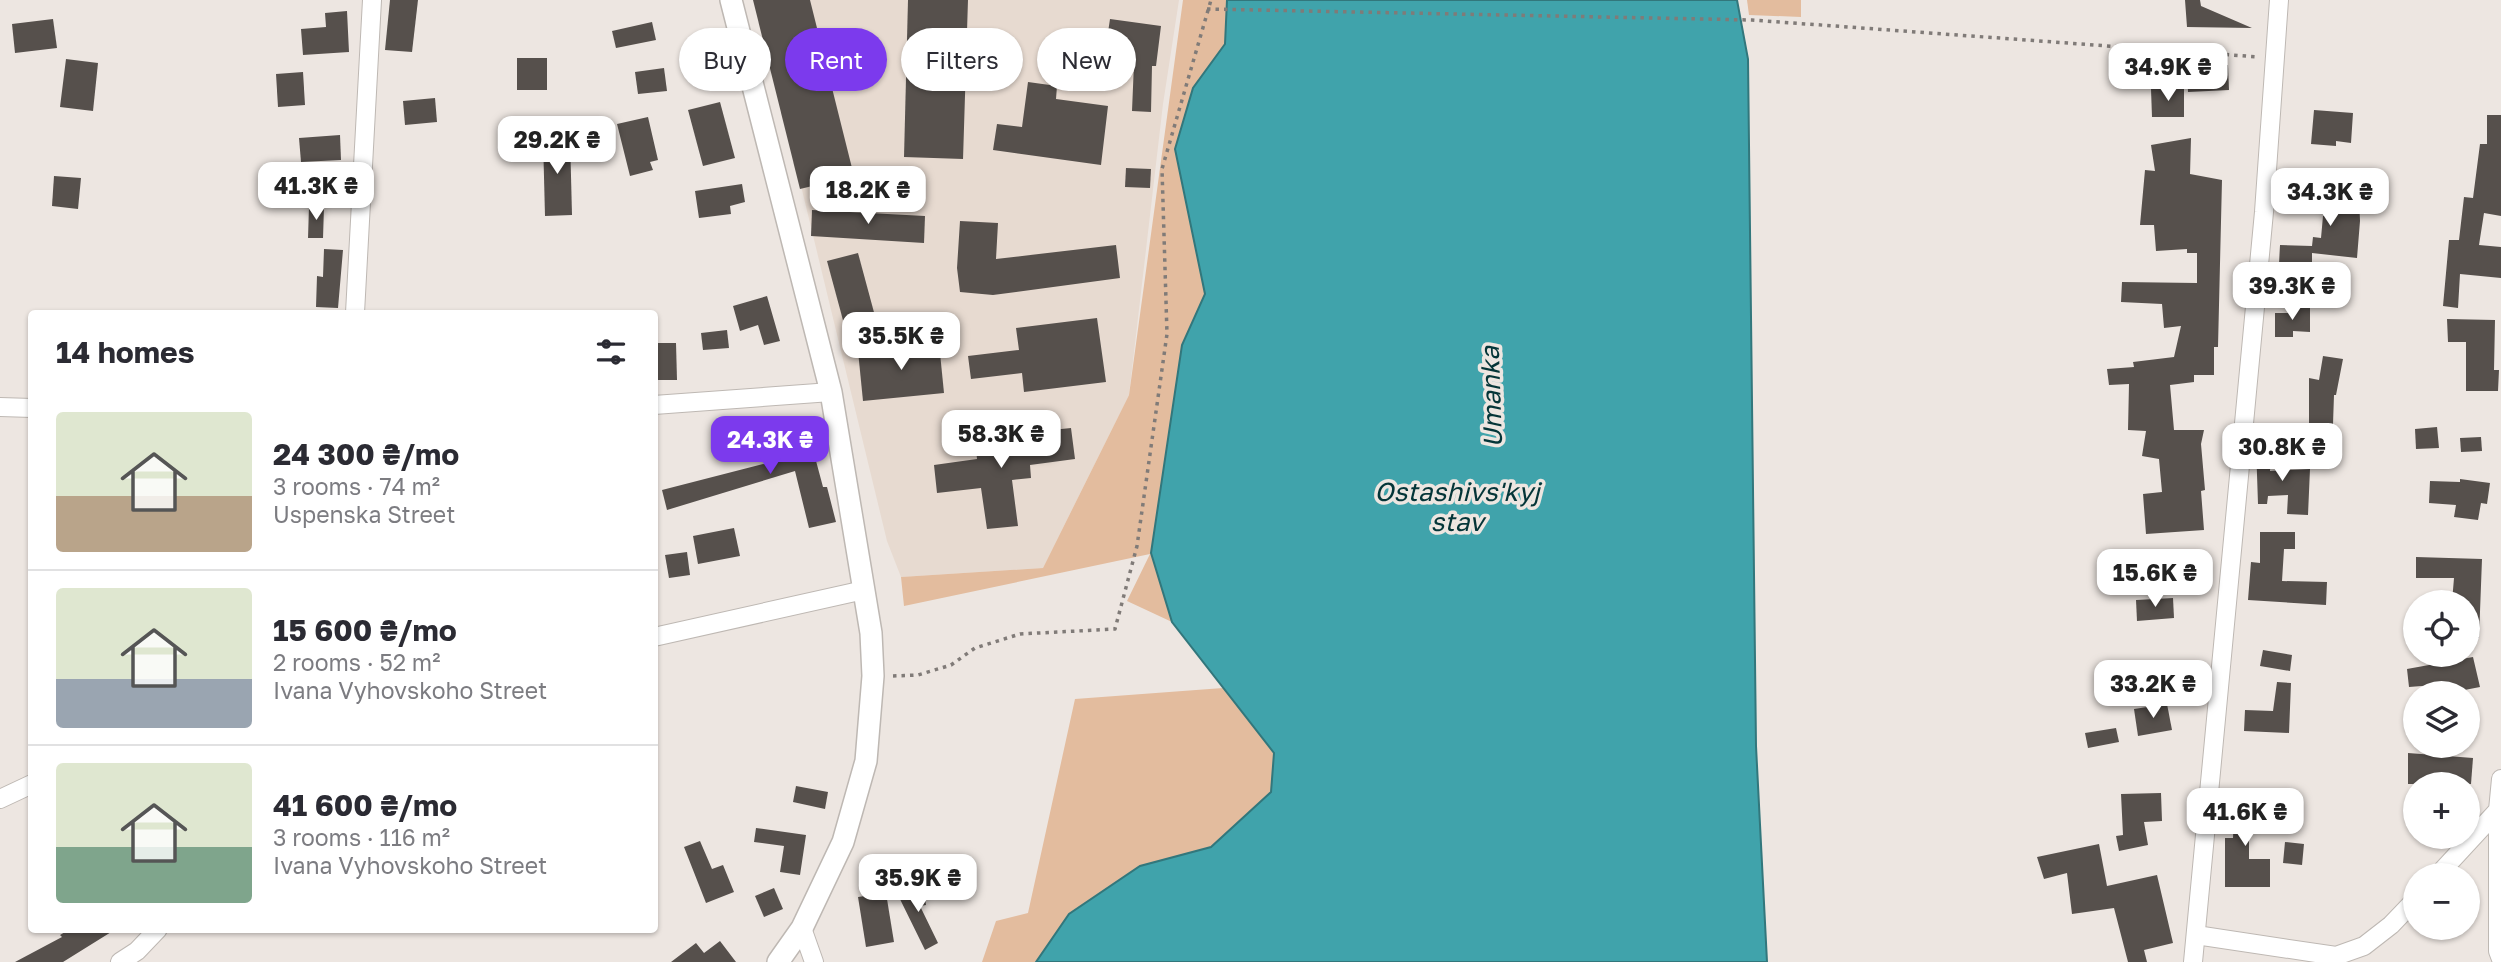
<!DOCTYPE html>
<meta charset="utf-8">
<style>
:root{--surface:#fff;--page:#f7f7f7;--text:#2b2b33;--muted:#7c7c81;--line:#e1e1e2;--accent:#7c3aed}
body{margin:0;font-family:"Golos Text",sans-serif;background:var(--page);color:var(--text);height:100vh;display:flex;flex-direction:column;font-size:26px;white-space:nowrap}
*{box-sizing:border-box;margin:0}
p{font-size:23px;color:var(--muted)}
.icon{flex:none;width:38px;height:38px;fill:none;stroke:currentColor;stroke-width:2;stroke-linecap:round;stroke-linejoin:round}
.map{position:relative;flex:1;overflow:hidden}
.panel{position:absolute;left:28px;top:310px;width:630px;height:623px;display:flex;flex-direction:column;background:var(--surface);border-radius:7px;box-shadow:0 2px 5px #0004}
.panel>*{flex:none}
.top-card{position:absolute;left:679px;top:28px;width:665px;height:63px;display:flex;gap:14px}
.fabs{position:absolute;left:2403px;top:590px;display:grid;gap:14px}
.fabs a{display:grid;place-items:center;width:77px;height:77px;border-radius:50%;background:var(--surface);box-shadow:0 2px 5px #0004;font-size:35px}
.price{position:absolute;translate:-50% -60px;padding:0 16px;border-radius:14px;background:#fff;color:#222;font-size:23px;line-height:46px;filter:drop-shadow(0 2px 4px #0008)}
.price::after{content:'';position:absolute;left:50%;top:42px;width:21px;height:16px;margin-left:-10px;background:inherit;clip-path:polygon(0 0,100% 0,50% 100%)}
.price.on{background:var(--accent);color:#fff}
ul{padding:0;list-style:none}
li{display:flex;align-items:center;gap:21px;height:175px;padding:0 28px}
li+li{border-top:2px solid var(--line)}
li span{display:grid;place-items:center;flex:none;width:196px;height:140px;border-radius:7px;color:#555}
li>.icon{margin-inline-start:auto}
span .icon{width:84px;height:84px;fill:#fffc;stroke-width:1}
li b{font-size:30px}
h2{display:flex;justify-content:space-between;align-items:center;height:84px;padding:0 28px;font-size:30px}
.pill{padding:0 24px;border-radius:32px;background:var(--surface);box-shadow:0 2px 5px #0004;font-size:24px;line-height:63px}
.pill.on{background:var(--accent);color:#fff}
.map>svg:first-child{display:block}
.built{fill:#e7dad0}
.green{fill:#e3bc9e}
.water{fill:#40a3ab;stroke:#32777c;stroke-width:2}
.building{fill:#56504c}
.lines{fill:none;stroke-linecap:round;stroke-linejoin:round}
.minor-casing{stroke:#beb8b3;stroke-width:20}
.tertiary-casing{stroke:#beb8b3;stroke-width:24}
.path{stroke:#807b78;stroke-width:3.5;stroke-dasharray:3.5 5;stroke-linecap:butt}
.minor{stroke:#fff;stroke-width:18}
.tertiary{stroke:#fff;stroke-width:21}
.labels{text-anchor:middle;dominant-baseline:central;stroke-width:7;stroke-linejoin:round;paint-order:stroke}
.water-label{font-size:26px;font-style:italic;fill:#043538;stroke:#ede6e1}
</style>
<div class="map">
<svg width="2501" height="962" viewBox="0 0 2501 962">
<rect width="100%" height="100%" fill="#ede6e1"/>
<polygon class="built" points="756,0 1179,0 1163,104 1129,395 1043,568 901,577 887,541"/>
<g class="green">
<polygon points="1183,0 1227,0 1225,44 1193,88 1175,149 1205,294 1182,345 1151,553 1172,622 1127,601 1150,554 904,606 901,577 1043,568 1129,395"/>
<polygon points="1747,0 1801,0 1801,17 1749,15"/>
<polygon points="1223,688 1274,753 1271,792 1211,847 1140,866 1069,914 1036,962 982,962 996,921 1028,913 1075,699"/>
</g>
<polygon class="water" points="1227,0 1737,0 1748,59 1756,746 1767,962 1036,962 1069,914 1140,866 1211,847 1271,792 1274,753 1172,622 1151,553 1182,345 1205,294 1175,149 1193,88 1225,44"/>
<g class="building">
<polygon points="390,0 418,0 412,52 385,50"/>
<polygon points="753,0 810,0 854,176 800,189"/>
<polygon points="908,0 968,0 963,159 904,157"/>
<polygon points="2185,0 2200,0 2201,6 2252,28 2187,27"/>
<polygon points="347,11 349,52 303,55 301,29 326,27 325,13"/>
<polygon points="53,19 57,48 15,53 12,24"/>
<polygon points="1110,19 1161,26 1156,66 1152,66 1151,112 1132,111 1134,63 1104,59"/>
<polygon points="652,22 656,40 616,48 612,31"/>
<rect x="517" y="58" width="30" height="32"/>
<polygon points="66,59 98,63 93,111 60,107"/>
<polygon points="2228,65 2229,90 2188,92 2187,67"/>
<polygon points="664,68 667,91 638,94 635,72"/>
<polygon points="303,72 305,105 278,107 276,74"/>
<polygon points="1028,82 1057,86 1056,99 1108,106 1101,165 993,150 997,124 1022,127"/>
<polygon points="2151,89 2184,89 2184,117 2152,117"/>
<polygon points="435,98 437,122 405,125 403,101"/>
<polygon points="720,102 735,158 703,166 688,110"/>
<polygon points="2314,110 2353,113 2351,143 2336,141 2336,146 2311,144"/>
<polygon points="2487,115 2501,115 2501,216 2484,213 2479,245 2501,247 2501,278 2460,274 2458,308 2443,306 2449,240 2459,240 2464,197 2473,198 2480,144 2487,144"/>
<polygon points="648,117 658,160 650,162 653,170 630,176 617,124"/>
<polygon points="340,135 341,160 301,162 299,138"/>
<polygon points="570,137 572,215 545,216 543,138"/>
<polygon points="2191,138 2190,174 2222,180 2218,347 2214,347 2214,375 2194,375 2194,382 2170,385 2174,430 2204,430 2201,444 2205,490 2201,491 2204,530 2146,534 2143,494 2162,492 2159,459 2142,456 2146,431 2128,430 2129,384 2109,385 2107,369 2134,367 2133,362 2174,357 2181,326 2164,328 2162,304 2121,302 2122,282 2197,283 2197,253 2187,253 2187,249 2156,251 2154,225 2140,225 2145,170 2155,171 2151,145"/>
<polygon points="1126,168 1151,169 1150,188 1125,187"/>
<polygon points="2358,174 2360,221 2357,258 2312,253 2312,288 2298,287 2298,265 2279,264 2280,245 2312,246 2313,237 2321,238 2323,216 2326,216 2324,176"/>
<polygon points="54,176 81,178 78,209 52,206"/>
<polygon points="742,184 745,202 730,206 731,214 699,218 695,191"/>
<polygon points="309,206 324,206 323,238 308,238"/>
<polygon points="812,210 925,216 924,243 811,236"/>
<polygon points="960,221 998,223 996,259 1116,245 1120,278 993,295 960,292 957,268"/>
<polygon points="324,249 343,250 338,308 316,307 317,276 323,277"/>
<polygon points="858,253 875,316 844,324 827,261"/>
<polygon points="767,296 780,341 764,345 758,325 740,331 733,306"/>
<polygon points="2293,308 2310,308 2310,332 2293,331 2293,337 2275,337 2275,313 2293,313"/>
<polygon points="1097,318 1106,382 1024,392 1022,373 971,379 968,356 1019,350 1016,328"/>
<polygon points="2447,319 2495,320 2494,370 2499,370 2498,391 2466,391 2466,342 2448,342"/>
<polygon points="727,330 729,348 703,350 701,333"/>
<polygon points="654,343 676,343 677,380 654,380"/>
<polygon points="939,343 944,393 863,401 858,351"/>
<polygon points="2323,356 2343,359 2336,395 2334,395 2333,424 2309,424 2309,378 2319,380"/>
<polygon points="804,416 823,487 827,487 836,522 809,528 795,471 667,510 662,490 783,459 774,423"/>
<polygon points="1008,425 1011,451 1044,447 1042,431 1071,428 1075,459 1030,465 1031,478 1012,480 1018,526 987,529 981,488 937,493 934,465 977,459 974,429"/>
<polygon points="2437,427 2439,448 2416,449 2415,429"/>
<polygon points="2481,437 2482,451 2461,452 2460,438"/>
<polygon points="2256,445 2272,446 2270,471 2310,469 2308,515 2287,514 2288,495 2268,496 2267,504 2258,504"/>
<polygon points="2460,479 2490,483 2487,504 2481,503 2478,520 2454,517 2456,505 2429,503 2430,481 2460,482"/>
<polygon points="734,528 740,556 698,564 693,536"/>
<polygon points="2260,532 2295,532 2295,549 2284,549 2282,581 2327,582 2326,605 2248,600 2251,562 2260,563"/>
<polygon points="687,552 690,575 669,578 665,555"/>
<polygon points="2416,557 2482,559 2479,638 2468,638 2468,602 2452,602 2454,578 2416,578"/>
<polygon points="2173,598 2174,618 2137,621 2136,600"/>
<polygon points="2263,650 2292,655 2290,671 2260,666"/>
<polygon points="2473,657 2480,687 2449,693 2447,684 2409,687 2407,669"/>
<polygon points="2277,682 2291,683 2289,733 2244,731 2245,710 2273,711"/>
<polygon points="2167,704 2172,730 2138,736 2134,709"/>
<polygon points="2116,728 2119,742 2088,748 2085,733"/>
<polygon points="2408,753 2473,758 2471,784 2408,784"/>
<polygon points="796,786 828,792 825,809 793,802"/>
<polygon points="2161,793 2162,821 2144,822 2148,845 2119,851 2116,836 2123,835 2121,794"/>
<polygon points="2235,794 2264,795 2264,812 2249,812 2249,859 2270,859 2270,887 2225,887 2225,838 2233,838"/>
<polygon points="756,828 806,835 800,875 780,872 784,846 754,842"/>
<polygon points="700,841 712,869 723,865 734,892 706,903 684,847"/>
<polygon points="2285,842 2304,844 2302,865 2283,863"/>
<polygon points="2099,844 2107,886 2157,875 2173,943 2144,950 2147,962 2128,962 2114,908 2072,914 2067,873 2044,879 2037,857"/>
<polygon points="923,885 926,905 920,906 938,943 925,950 896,891"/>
<polygon points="774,888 783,909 764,917 755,896"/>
<polygon points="886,893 894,942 866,947 858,897"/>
<polygon points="70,929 116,929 63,962 15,962 62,937 60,935"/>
<polygon points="720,941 736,962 671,962 696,943 704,953"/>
</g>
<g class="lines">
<defs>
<g id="minor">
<polyline points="355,313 372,0"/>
<polyline points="654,405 831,392"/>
<polyline points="0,407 32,408"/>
<polyline points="654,637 864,590"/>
<polyline points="0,799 32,784"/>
<polyline points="2498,810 2498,951 2501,959"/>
<polyline points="2438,875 2498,810 2501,779"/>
<polyline points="802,928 814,962"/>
<polyline points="2196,935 2336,956 2364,946 2391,925 2415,900"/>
<polyline points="120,962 137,951 158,929"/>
<polyline points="2193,962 2264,212 2279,0"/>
</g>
<polyline id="tertiary" points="731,0 831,392 871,633 873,676 866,761 843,842 802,928 778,962"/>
</defs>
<use href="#minor" class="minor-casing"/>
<use href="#tertiary" class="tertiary-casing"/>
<g class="path">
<polyline points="1207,9 1752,20 2259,57"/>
<polyline points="893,676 918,675 951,665 975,648 1020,634 1115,629 1137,546 1167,334 1162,169 1211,0"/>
</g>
<use href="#minor" class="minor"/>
<use href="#tertiary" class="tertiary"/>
</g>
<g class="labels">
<g class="water-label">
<text transform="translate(1491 397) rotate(-92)">Umanka</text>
<text x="1457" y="491">Ostashivs'kyj<tspan x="1457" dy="30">stav</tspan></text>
</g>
</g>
</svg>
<div class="fabs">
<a><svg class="icon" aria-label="locate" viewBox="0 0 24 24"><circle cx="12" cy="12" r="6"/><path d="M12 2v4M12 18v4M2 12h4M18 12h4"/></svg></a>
<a><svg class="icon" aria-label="layers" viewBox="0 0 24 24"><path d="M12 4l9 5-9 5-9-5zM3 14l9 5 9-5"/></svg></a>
<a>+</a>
<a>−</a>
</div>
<b class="price" style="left:2168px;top:103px">34.9K ₴</b>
<b class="price" style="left:557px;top:176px">29.2K ₴</b>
<b class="price" style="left:316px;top:222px">41.3K ₴</b>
<b class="price" style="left:868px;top:226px">18.2K ₴</b>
<b class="price" style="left:2330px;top:228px">34.3K ₴</b>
<b class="price" style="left:2292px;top:322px">39.3K ₴</b>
<b class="price" style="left:901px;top:372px">35.5K ₴</b>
<b class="price" style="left:1001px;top:470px">58.3K ₴</b>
<b class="price on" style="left:770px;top:476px">24.3K ₴</b>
<b class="price" style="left:2282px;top:483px">30.8K ₴</b>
<b class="price" style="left:2155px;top:609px">15.6K ₴</b>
<b class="price" style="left:2153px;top:720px">33.2K ₴</b>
<b class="price" style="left:2245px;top:848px">41.6K ₴</b>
<b class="price" style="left:918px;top:914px">35.9K ₴</b>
<div class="top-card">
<a class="pill">Buy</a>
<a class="pill on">Rent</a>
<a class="pill">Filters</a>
<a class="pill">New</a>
</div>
<section class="panel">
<h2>14 homes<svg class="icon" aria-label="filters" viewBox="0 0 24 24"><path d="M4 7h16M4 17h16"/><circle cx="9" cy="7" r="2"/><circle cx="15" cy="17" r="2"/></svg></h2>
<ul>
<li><span style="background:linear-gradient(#dfe7d0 60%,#b9a48a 0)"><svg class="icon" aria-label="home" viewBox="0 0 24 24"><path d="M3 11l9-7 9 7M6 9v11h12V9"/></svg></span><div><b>24 300 ₴/mo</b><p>3 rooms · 74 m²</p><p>Uspenska Street</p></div></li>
<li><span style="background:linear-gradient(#dfe7d0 65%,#9aa5b1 0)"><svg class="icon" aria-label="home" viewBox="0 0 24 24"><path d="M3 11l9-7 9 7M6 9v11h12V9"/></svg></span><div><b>15 600 ₴/mo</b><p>2 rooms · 52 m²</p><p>Ivana Vyhovskoho Street</p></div></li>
<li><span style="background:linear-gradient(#dfe7d0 60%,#7fa58c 0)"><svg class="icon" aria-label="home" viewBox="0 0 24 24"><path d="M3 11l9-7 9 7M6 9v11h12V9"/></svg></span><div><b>41 600 ₴/mo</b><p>3 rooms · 116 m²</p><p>Ivana Vyhovskoho Street</p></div></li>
</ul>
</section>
</div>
